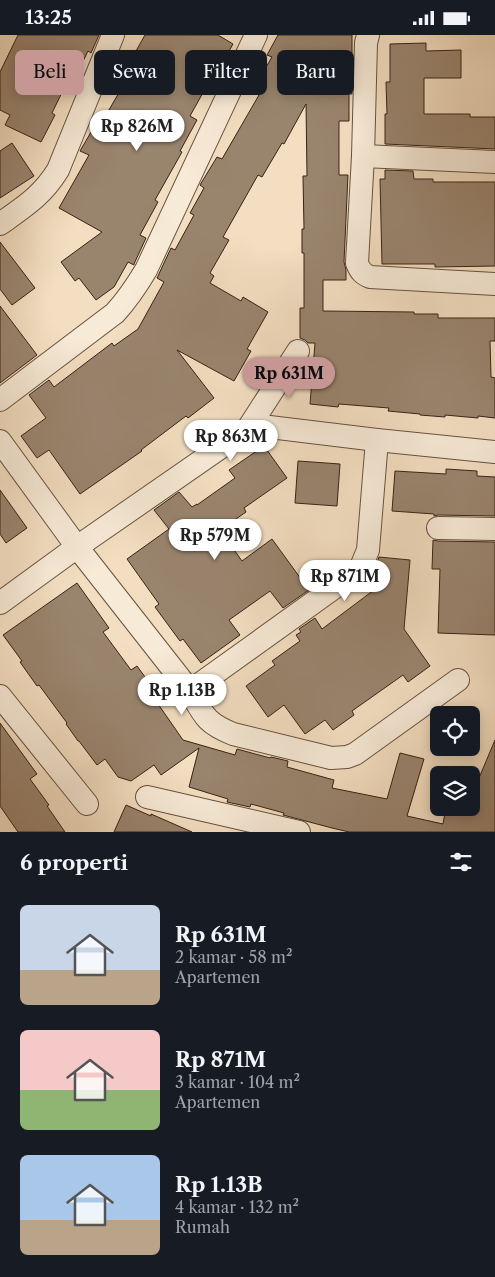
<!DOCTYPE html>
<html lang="id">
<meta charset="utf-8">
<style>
:root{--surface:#171b24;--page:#242831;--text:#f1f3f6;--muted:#9ea1a6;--accent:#c59692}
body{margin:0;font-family:"Libre Caslon Text",serif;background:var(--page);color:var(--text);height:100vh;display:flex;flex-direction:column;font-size:19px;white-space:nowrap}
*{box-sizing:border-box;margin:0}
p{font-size:16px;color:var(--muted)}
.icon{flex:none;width:28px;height:28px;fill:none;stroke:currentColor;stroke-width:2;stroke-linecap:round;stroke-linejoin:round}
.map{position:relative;height:797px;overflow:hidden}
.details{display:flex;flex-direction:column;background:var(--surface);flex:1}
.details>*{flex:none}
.top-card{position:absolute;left:15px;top:15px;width:465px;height:45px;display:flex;gap:10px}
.tools{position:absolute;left:430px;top:671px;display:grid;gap:10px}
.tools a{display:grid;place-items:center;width:50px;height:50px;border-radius:8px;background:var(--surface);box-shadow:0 2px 12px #0003;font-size:25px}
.price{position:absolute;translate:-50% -42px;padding:0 11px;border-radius:18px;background:#fff;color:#222;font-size:16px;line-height:32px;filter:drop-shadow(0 1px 2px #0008)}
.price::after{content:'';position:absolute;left:50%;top:30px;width:15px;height:11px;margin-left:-8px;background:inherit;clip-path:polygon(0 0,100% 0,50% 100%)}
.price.current{background:var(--accent);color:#111}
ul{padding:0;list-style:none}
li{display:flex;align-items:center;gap:15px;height:125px;padding:0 20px}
li span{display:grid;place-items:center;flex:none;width:140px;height:100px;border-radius:8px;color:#555}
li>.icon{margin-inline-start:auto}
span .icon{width:60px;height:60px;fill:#fffc;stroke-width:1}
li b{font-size:21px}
h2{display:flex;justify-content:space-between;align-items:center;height:60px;padding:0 20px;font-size:21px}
.chip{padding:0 18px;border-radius:8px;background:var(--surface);box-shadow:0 2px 12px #0003;font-size:18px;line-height:45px}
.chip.current{background:var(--accent);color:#111}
.status{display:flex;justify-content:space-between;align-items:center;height:35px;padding:0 25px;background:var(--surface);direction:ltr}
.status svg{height:14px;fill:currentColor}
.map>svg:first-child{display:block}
.building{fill:#99846e;stroke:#382214}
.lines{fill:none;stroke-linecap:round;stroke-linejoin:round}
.street-casing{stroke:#67513f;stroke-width:24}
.street{stroke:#f7ead7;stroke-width:22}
</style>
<div class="status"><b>13:25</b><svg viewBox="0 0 49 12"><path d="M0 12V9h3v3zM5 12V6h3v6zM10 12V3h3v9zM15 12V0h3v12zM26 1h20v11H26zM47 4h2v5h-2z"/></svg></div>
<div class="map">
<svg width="495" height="797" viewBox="0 0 495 797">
<rect width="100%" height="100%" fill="#f3dec1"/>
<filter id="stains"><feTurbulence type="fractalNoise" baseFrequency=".004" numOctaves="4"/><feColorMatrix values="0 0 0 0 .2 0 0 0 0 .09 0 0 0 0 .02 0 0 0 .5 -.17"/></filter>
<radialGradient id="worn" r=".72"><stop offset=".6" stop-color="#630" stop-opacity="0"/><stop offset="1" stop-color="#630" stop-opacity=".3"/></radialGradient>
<g class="building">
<polygon points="18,0 99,0 91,18 88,16 74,45 69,43 52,78 55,80 41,107 5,90 10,80 0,75 0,37"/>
<polygon points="145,0 218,0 233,9 217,37 215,36 190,81 197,85 180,116 182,117 155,165 158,167 140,200 146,203 134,229 134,230 128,227 114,252 96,265 79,243 75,246 61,227 102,197 59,173 89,120 80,116 98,85 102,87 128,42 123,39"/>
<polygon points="278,0 352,0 352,59 349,59 349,86 339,86 339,140 348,140 344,227 346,235 346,245 323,245 323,276 414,277 414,279 438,279 438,283 495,283 495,306 490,306 491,342 495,343 495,383 478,381 478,383 445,380 445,382 420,380 420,379 388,376 389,373 339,369 338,372 310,369 315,308 308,308 305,305 300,303 300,273 304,273 304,218 302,218 302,194 304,194 303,141 307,141 306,69 284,109 282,108 262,142 258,140 223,202 229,205 210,238 214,241 210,248 241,266 243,262 268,277 247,314 251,316 234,346 177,315 214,363 188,383 186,381 141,415 142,416 80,459 49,415 37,423 21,401 46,383 29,360 49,345 54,352 112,308 114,311 138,294 164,247 157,243 171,213 175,215 194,180 190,178 204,153 200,150 217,122 222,124 259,60 252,56 272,22 267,20"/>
<polygon points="426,8 426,16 461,15 461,43 424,43 424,79 470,79 470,82 495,82 495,114 385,109 385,79 387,79 386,47 390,47 390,9"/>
<polygon points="12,108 34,141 0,163 0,116"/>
<polygon points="385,135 413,136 414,144 433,144 433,147 495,147 495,231 435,232 435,229 382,229 380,144 385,144"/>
<polygon points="0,207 35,253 12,270 0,254"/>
<polygon points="0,271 37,320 0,348"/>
<polygon points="264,411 287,443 244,473 246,477 220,495 242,526 272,504 309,555 283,573 270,556 229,585 240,600 201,628 183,604 180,606 155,572 159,569 127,524 169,494 154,475 179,457 192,472 197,469 197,470 235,443 229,435"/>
<polygon points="298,426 340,429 337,471 295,468"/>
<polygon points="446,434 477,436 477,441 495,442 495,481 438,480 434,481 434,479 392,476 395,436 446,439"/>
<polygon points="0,455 27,493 6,508 0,499"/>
<polygon points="433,505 438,506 495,507 495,600 438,598 440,534 432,534"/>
<polygon points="379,522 410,525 404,594 430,631 408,647 403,640 352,676 354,680 333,695 325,685 305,699 284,670 268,682 246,651 275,630 272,626 300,606 296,600 301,597 299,594 315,583 322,594 374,555 377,529"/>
<polygon points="77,548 109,593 103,597 131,635 137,631 153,653 149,656 183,705 235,720 237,714 270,723 271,722 288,726 287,732 334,745 332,753 387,764 400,718 424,724 407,781 443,789 446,772 471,772 471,762 495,705 495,797 349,797 332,793 283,780 284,778 251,769 250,772 227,767 228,764 189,752 199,713 161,740 154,730 131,746 118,742 105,724 97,730 79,706 78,706 66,689 67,688 39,650 37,651 20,627 22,626 3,600"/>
<polygon points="0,688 37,739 30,744 49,770 47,771 65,797 18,797 0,771"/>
<polygon points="126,770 151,781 151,779 192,797 114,797"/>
</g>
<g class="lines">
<defs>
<g id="street">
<path d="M368,0L366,8L363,121L357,228C360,236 363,239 370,242L495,249"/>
<polyline points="363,121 495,127"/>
<path d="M0,189C24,172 42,161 58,135L113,0"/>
<path d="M0,365L115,278C127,265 137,250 146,235L256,0"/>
<polyline points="249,392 298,316"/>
<path d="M0,406L77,512L190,656C204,681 206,688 233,699L331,723L347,722L355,719L458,645"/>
<polyline points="438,493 495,494"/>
<polyline points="0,568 77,512 253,390 377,405 495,417"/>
<polyline points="190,656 356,537 361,532 368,515 377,405"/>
<polyline points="0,661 87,769"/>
<polyline points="147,762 299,797"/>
</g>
</defs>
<use href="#street" class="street-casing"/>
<use href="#street" class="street"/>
</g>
<rect width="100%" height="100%" filter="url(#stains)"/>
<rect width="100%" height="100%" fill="url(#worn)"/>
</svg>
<div class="tools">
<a><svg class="icon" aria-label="locate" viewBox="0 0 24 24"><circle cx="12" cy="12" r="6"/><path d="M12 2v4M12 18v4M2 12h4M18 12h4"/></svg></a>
<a><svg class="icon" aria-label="layers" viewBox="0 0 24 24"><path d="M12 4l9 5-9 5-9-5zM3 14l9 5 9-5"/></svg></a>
</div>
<b class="price" style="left:137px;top:117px">Rp 826M</b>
<b class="price current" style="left:289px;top:364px">Rp 631M</b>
<b class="price" style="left:231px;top:427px">Rp 863M</b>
<b class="price" style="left:215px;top:526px">Rp 579M</b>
<b class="price" style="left:345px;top:567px">Rp 871M</b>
<b class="price" style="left:182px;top:681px">Rp 1.13B</b>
<div class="top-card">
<a class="chip current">Beli</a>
<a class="chip">Sewa</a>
<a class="chip">Filter</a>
<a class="chip">Baru</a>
</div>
</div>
<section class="details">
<h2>6 properti<svg class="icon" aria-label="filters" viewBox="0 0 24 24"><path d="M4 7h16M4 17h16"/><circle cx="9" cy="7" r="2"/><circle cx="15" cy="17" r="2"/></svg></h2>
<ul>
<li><span style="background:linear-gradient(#c9d6e8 65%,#b9a48a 0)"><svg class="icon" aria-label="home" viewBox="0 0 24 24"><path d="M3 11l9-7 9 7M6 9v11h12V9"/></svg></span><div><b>Rp 631M</b><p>2 kamar · 58 m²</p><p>Apartemen</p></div></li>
<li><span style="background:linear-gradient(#f6c9c9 60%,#8fb573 0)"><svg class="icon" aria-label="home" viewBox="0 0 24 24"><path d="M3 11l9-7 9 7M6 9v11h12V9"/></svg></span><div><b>Rp 871M</b><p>3 kamar · 104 m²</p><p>Apartemen</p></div></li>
<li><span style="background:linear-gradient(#a9c7e8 65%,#b9a48a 0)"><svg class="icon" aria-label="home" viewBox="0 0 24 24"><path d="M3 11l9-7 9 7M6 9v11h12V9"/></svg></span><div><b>Rp 1.13B</b><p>4 kamar · 132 m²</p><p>Rumah</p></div></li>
</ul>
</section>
